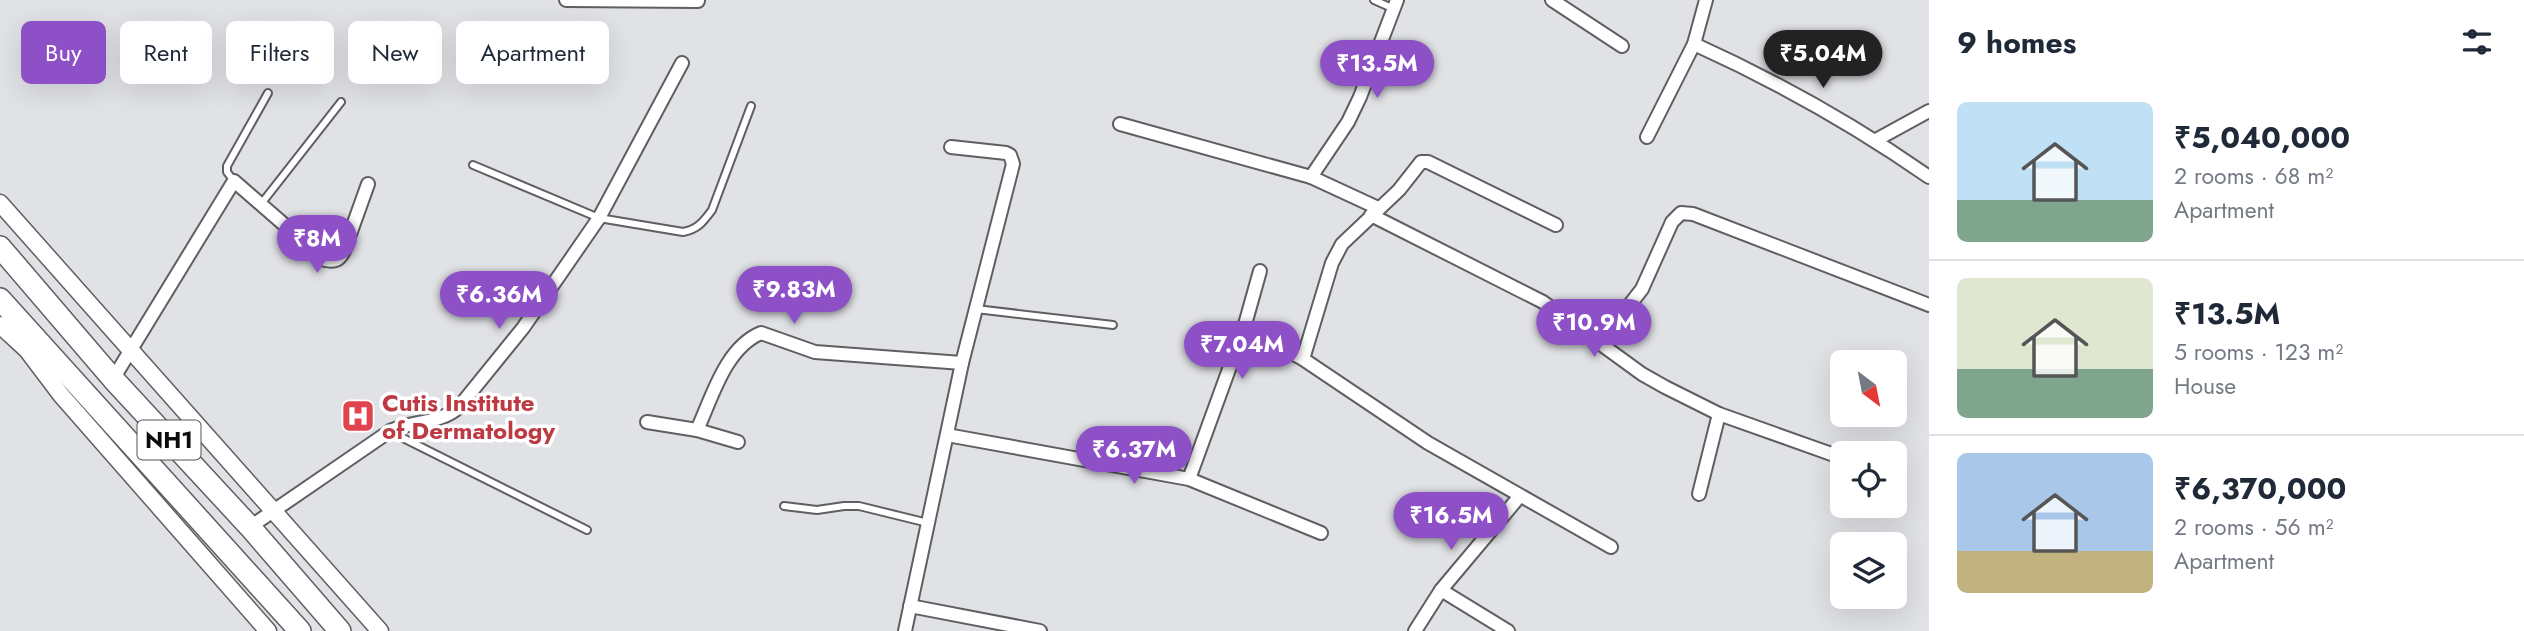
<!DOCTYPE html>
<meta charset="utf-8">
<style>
:root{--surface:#fff;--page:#f2f2f3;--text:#1f2937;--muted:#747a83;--line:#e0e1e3;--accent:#8d50c7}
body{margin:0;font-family:Jost,sans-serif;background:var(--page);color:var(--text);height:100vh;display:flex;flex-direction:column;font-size:26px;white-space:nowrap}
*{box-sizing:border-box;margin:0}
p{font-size:23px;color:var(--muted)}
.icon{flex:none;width:38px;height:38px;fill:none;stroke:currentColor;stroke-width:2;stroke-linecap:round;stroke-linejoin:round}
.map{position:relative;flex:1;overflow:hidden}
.panel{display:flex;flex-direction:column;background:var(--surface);width:595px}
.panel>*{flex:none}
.guide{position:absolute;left:21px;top:21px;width:665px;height:63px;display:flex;gap:14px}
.needle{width:46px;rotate:148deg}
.buttons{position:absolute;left:1830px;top:350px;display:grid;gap:14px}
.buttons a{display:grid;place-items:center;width:77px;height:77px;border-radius:10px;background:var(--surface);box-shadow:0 7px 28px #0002;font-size:35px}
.price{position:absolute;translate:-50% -60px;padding:0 16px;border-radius:24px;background:var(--accent);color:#fff;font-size:23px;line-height:46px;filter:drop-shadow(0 2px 4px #0008)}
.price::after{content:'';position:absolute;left:50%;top:42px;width:21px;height:16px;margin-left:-10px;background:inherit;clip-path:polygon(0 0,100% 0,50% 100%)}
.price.on{background:#222;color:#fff}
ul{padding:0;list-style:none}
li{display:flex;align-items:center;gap:21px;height:175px;padding:0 28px}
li+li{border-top:2px solid var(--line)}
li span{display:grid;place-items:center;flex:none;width:196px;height:140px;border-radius:10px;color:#555}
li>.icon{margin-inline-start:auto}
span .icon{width:84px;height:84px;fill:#fffc;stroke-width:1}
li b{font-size:30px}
h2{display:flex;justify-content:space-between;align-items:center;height:84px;padding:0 28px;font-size:30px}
.chip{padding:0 24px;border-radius:10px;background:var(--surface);box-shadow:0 7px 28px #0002;font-size:24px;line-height:63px}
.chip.on{background:var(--accent);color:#fff}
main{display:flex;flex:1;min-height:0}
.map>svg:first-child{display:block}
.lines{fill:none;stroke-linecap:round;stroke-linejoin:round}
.service-casing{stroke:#5e5f63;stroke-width:10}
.minor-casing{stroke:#5e5f63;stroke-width:16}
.tertiary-casing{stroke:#5e5f63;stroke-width:19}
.trunk-casing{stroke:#5e5f63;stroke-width:24}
.service{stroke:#fff;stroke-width:6}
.minor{stroke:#fff;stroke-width:12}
.tertiary{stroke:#fff;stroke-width:16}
.trunk{stroke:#fff;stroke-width:21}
.labels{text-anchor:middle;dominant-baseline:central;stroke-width:7;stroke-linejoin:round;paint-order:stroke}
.shield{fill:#fff;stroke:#555556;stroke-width:2}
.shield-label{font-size:23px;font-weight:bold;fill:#0c0c0d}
.health-label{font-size:24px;font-weight:bold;fill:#be3a42;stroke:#fff;text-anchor:start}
</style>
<main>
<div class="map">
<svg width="1929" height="631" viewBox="0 0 1929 631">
<rect width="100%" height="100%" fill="#e1e2e6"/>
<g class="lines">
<defs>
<g id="service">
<polyline points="1374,0 1394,9"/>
<path d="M473,165L599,218L683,232C698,229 703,222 712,210L751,106"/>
<polyline points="234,181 227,172 227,166 268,93"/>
<polyline points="261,204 341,102"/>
<polyline points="976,309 1113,325"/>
<polyline points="391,432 587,530"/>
<polyline points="784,506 817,510 844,506 859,506 928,523"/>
</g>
<g id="minor">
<polyline points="566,0 698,1"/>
<polyline points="1552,0 1622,46"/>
<path d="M1694,44C1778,82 1853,124 1929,177"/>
<polyline points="1120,124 1311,177 1378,208"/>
<polyline points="1647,137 1694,44 1706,0"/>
<polyline points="1876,140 1929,111"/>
<polyline points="1311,177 1348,122 1360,97 1397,0"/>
<polyline points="1371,215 1543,302 1642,374 1665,387 1719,414 1837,456"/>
<polyline points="1244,328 1303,359 1428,443 1611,547"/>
<polyline points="1600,343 1642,289 1672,222 1681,213 1693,214 1929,305"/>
<polyline points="1303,359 1332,263 1342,244 1399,190 1421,162 1428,162 1556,225"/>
<path d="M113,379L234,181L325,260C336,262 339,260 344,251L368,184"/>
<polyline points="647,422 697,430 738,442"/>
<path d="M697,430C712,398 725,348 761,333L815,352L962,363"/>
<polyline points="947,435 1189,479 1321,533"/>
<polyline points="1189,479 1244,328 1260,271"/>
<polyline points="1699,494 1719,414"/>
<path d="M250,527L390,431C412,420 439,425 459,407L523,328L599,218L682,63"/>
<polyline points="1441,590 1508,631"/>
<polyline points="910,606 1040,631"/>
<polyline points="905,631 962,363 1013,164 1010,155 1006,153 951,147"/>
<polyline points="1415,631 1441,590 1519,497"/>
</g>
<g id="tertiary">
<polyline points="0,203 380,631"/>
<polyline points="0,325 27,350 61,395 268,631"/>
</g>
<g id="trunk">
<polyline points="0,247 113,379 250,527 340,631"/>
<polyline points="0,299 300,631"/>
</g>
</defs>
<use href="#service" class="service-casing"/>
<use href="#minor" class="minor-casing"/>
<use href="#tertiary" class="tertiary-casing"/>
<use href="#trunk" class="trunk-casing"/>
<use href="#service" class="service"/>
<use href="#minor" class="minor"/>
<use href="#tertiary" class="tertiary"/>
<use href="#trunk" class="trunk"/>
</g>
<defs>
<symbol id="hospital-square" viewBox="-11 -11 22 22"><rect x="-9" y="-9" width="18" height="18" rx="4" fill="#e0444e" stroke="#fff"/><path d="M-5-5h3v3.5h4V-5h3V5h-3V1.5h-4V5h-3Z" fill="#fff"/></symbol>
</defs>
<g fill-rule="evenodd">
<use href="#hospital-square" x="339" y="397" width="38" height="38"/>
</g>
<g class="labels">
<rect class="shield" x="137.5" y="420.5" width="63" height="39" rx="5"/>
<g class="shield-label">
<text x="169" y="440">NH1</text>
</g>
<g class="health-label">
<text x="382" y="402">Cutis Institute<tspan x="382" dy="28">of Dermatology</tspan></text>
</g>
</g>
</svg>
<div class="buttons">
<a><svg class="needle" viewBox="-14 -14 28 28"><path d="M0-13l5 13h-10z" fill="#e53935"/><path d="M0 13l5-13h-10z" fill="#747a83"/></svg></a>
<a><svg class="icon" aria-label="locate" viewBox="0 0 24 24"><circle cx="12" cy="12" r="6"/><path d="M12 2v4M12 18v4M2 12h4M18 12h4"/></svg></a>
<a><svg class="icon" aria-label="layers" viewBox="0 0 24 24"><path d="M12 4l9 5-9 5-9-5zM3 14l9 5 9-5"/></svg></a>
</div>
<b class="price on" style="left:1823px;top:90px">₹5.04M</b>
<b class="price" style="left:1377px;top:100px">₹13.5M</b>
<b class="price" style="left:317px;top:275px">₹8M</b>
<b class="price" style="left:794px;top:326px">₹9.83M</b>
<b class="price" style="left:499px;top:331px">₹6.36M</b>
<b class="price" style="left:1594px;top:359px">₹10.9M</b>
<b class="price" style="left:1242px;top:381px">₹7.04M</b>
<b class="price" style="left:1134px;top:486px">₹6.37M</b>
<b class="price" style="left:1451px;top:552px">₹16.5M</b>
<div class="guide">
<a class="chip on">Buy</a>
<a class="chip">Rent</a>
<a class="chip">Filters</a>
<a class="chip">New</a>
<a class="chip">Apartment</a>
</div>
</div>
<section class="panel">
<h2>9 homes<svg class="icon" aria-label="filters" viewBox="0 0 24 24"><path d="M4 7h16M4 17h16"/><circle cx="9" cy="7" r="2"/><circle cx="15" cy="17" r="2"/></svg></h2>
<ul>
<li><span style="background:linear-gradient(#bfe0f5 70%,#7fa58c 0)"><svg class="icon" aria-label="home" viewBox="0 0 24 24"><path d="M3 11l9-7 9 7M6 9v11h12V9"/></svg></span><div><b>₹5,040,000</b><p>2 rooms · 68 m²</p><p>Apartment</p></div></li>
<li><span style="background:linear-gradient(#dfe7d0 65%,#7fa58c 0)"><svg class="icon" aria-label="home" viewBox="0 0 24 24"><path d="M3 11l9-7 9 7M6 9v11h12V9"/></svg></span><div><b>₹13.5M</b><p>5 rooms · 123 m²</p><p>House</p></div></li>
<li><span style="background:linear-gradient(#a9c7e8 70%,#c2b280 0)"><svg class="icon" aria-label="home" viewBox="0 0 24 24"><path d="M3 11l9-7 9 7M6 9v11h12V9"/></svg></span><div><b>₹6,370,000</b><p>2 rooms · 56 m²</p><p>Apartment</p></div></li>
</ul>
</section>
</main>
